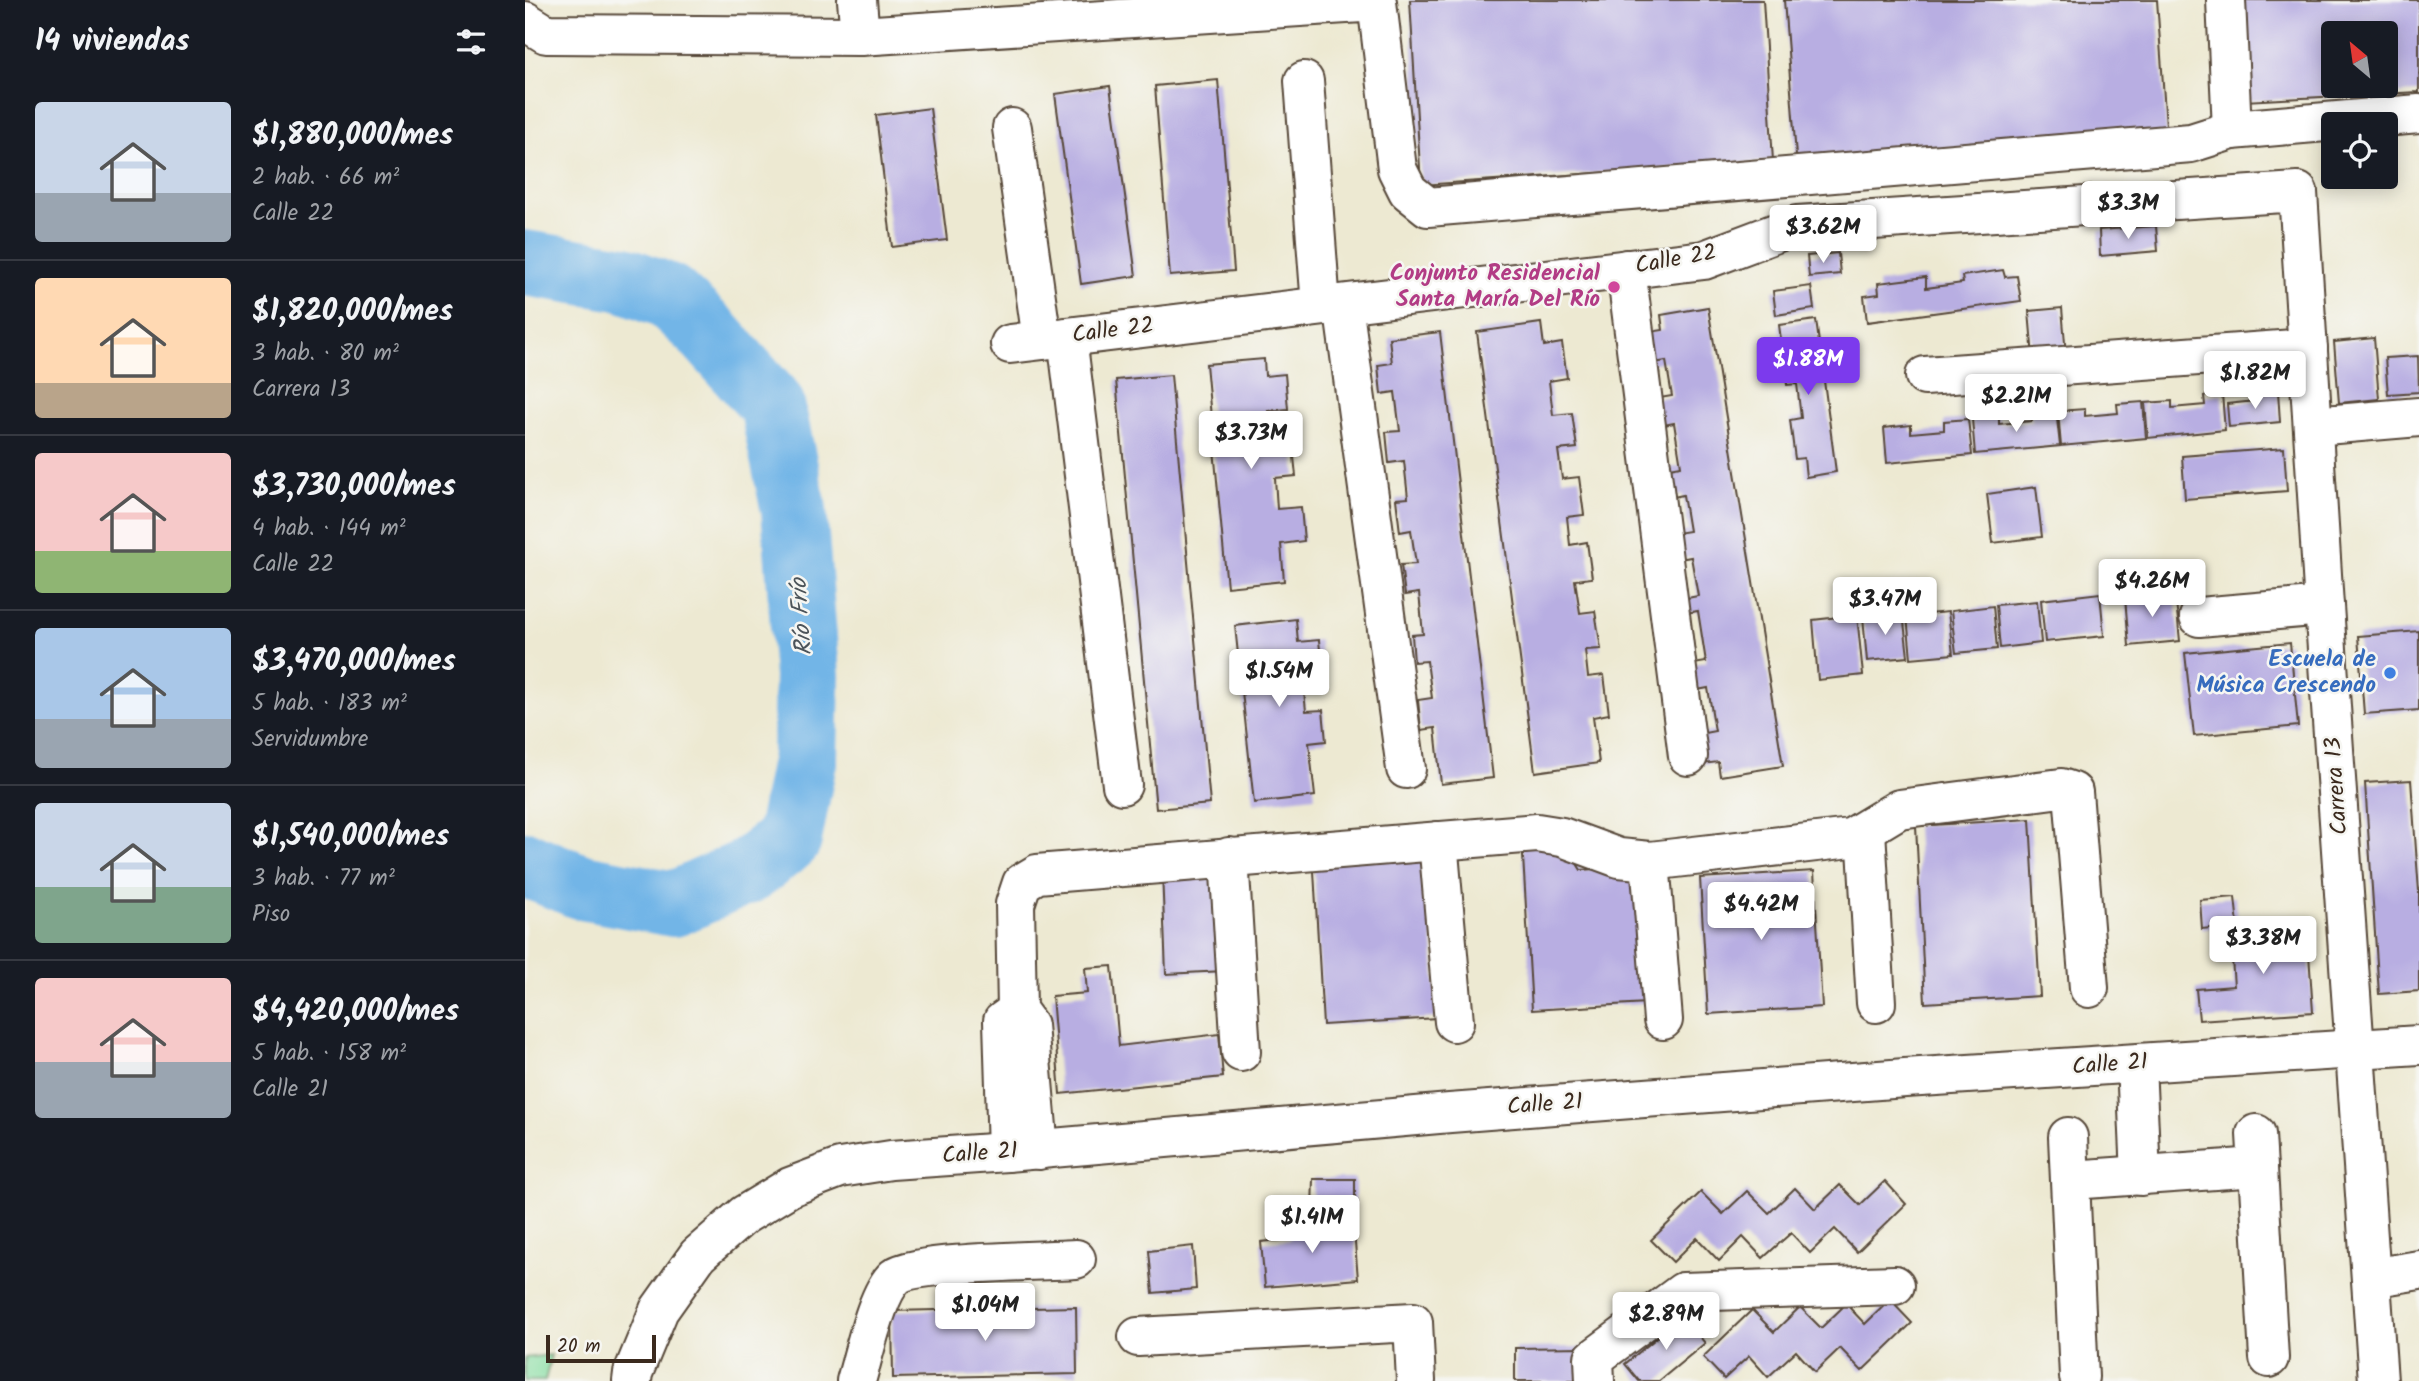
<!DOCTYPE html>
<html lang="es">
<meta charset="utf-8">
<style>
:root{--surface:#171b24;--page:#20242c;--text:#f1f3f6;--muted:#9ea1a6;--line:#363941;--accent:#7c3aed}
body{margin:0;font-family:Kalam,sans-serif;background:var(--page);color:var(--text);height:100vh;display:flex;flex-direction:column;font-size:26px;white-space:nowrap}
*{box-sizing:border-box;margin:0}
p{font-size:23px;color:var(--muted)}
.icon{flex:none;width:38px;height:38px;fill:none;stroke:currentColor;stroke-width:2;stroke-linecap:round;stroke-linejoin:round}
.map{position:relative;flex:1;overflow:hidden}
.side{display:flex;flex-direction:column;background:var(--surface);width:525px}
.side>*{flex:none}
.needle{width:46px;rotate:331deg}
.buttons{position:absolute;left:1796px;top:21px;display:grid;gap:14px}
.buttons a{display:grid;place-items:center;width:77px;height:77px;border-radius:7px;background:var(--surface);box-shadow:0 4px 18px #0003;font-size:35px}
.scale{position:absolute;left:21px;bottom:18px;width:110px;box-sizing:border-box;padding-left:7px;border:4px solid #3b2a1e;border-top:0;font-size:19px;line-height:24px;white-space:nowrap;color:#3b2a1e;-webkit-text-stroke:5px #f6f6f2;paint-order:stroke}
.price{position:absolute;translate:-50% -60px;padding:0 16px;border-radius:7px;background:#fff;color:#222;font-size:23px;line-height:46px;filter:drop-shadow(0 2px 4px #0008)}
.price::after{content:'';position:absolute;left:50%;top:42px;width:21px;height:16px;margin-left:-10px;background:inherit;clip-path:polygon(0 0,100% 0,50% 100%)}
.price.selected{background:var(--accent);color:#fff}
ul{padding:0;list-style:none}
li{display:flex;align-items:center;gap:21px;height:175px;padding:0 35px}
li+li{border-top:2px solid var(--line)}
li span{display:grid;place-items:center;flex:none;width:196px;height:140px;border-radius:7px;color:#555}
li>.icon{margin-inline-start:auto}
span .icon{width:84px;height:84px;fill:#fffc;stroke-width:1}
li b{font-size:30px}
h2{display:flex;justify-content:space-between;align-items:center;height:84px;padding:0 35px;font-size:30px}
main{display:flex;flex:1;min-height:0}
.map>svg:first-child{display:block}
.green{fill:#86dea2;stroke:#608460;stroke-width:2}
.lines{fill:none;stroke-linecap:round;stroke-linejoin:round}
.river{stroke:#72b5e7;stroke-width:66}
.building{fill:#b8aee2;fill-rule:evenodd}
.minor-casing{stroke:#564739;stroke-width:42}
.minor{stroke:#fff;stroke-width:38}
.hotel-dot{fill:#d1479c;stroke:#f6f6f2;stroke-width:2.5}
.shop-dot{fill:#3f7fe0;stroke:#f6f6f2;stroke-width:2.5}
.labels{text-anchor:middle;dominant-baseline:central;stroke-width:5;stroke-linejoin:round;paint-order:stroke}
.street-label{font-size:23px;fill:#3b2a1e;stroke:#f6f6f2}
.hotel-label{font-size:23px;font-weight:bold;fill:#b23c85;stroke:#f6f6f2;text-anchor:end}
.shop-label{font-size:23px;font-weight:bold;fill:#366cbe;stroke:#f6f6f2;text-anchor:end}
.water-label{font-size:24px;font-style:italic;fill:#4c545a;stroke:#f6f6f2}
</style>
<main>
<section class="side">
<h2>14 viviendas<svg class="icon" aria-label="filters" viewBox="0 0 24 24"><path d="M4 7h16M4 17h16"/><circle cx="9" cy="7" r="2"/><circle cx="15" cy="17" r="2"/></svg></h2>
<ul>
<li><span style="background:linear-gradient(#c9d6e8 65%,#9aa5b1 0)"><svg class="icon" aria-label="home" viewBox="0 0 24 24"><path d="M3 11l9-7 9 7M6 9v11h12V9"/></svg></span><div><b>$1,880,000/mes</b><p>2 hab. · 66 m²</p><p>Calle 22</p></div></li>
<li><span style="background:linear-gradient(#ffd9b3 75%,#b9a48a 0)"><svg class="icon" aria-label="home" viewBox="0 0 24 24"><path d="M3 11l9-7 9 7M6 9v11h12V9"/></svg></span><div><b>$1,820,000/mes</b><p>3 hab. · 80 m²</p><p>Carrera 13</p></div></li>
<li><span style="background:linear-gradient(#f6c9c9 70%,#8fb573 0)"><svg class="icon" aria-label="home" viewBox="0 0 24 24"><path d="M3 11l9-7 9 7M6 9v11h12V9"/></svg></span><div><b>$3,730,000/mes</b><p>4 hab. · 144 m²</p><p>Calle 22</p></div></li>
<li><span style="background:linear-gradient(#a9c7e8 65%,#9aa5b1 0)"><svg class="icon" aria-label="home" viewBox="0 0 24 24"><path d="M3 11l9-7 9 7M6 9v11h12V9"/></svg></span><div><b>$3,470,000/mes</b><p>5 hab. · 183 m²</p><p>Servidumbre</p></div></li>
<li><span style="background:linear-gradient(#c9d6e8 60%,#7fa58c 0)"><svg class="icon" aria-label="home" viewBox="0 0 24 24"><path d="M3 11l9-7 9 7M6 9v11h12V9"/></svg></span><div><b>$1,540,000/mes</b><p>3 hab. · 77 m²</p><p>Piso</p></div></li>
<li><span style="background:linear-gradient(#f6c9c9 60%,#9aa5b1 0)"><svg class="icon" aria-label="home" viewBox="0 0 24 24"><path d="M3 11l9-7 9 7M6 9v11h12V9"/></svg></span><div><b>$4,420,000/mes</b><p>5 hab. · 158 m²</p><p>Calle 21</p></div></li>
</ul>
</section>
<div class="map">
<svg width="1894" height="1381" viewBox="0 0 1894 1381">
<rect width="100%" height="100%" fill="#f6f6f2"/>
<filter id="ink" filterUnits="userSpaceOnUse"><feTurbulence type="fractalNoise" baseFrequency=".0143" numOctaves="2"/><feDisplacementMap in="SourceGraphic" scale="14" xChannelSelector="R" yChannelSelector="G"/><feConvolveMatrix kernelMatrix="1 2 1 2 8 2 1 2 1" color-interpolation-filters="sRGB"/></filter>
<filter id="wash" filterUnits="userSpaceOnUse"><feTurbulence type="fractalNoise" baseFrequency=".00686" numOctaves="4" result="noise"/><feDisplacementMap in="SourceGraphic" scale="28" xChannelSelector="R" yChannelSelector="G"/><feGaussianBlur stdDeviation="1.57" result="paint"/><feColorMatrix in="noise" values="0 0 0 0 0 0 0 0 0 0 0 0 0 0 0 0 0 1.4 0 .05"/><feComposite in="paint" operator="in"/></filter>
<g filter="url(#wash)">
<rect width="100%" height="100%" fill="#ede9d2"/>
<polygon class="green" points="26,1355 20,1381 0,1381 0,1358"/>
<g class="lines">
<polyline class="river" points="0,263 99,279 143,296 184,334 247,405 269,510 282,676 280,756 264,839 225,870 149,904 57,887 0,864"/>
</g>
<g id="blocks">
<g class="building">
<polygon points="885,0 1238,0 1248,161 896,185"/>
<polygon points="1259,0 1632,0 1642,140 1272,169"/>
<path d="M1717,0H1894V92L1719,101ZM1808,33H1860V86H1808Z"/>
<polygon points="693,80 709,271 645,276 630,86"/>
<polygon points="585,86 611,276 556,284 530,94"/>
<polygon points="405,108 422,240 367,247 351,115"/>
<polygon points="1631,226 1633,251 1575,256 1574,230"/>
<polygon points="1313,253 1315,274 1284,277 1282,256"/>
<polygon points="1478,270 1480,277 1492,276 1496,301 1342,322 1339,296 1354,294 1353,283 1401,277 1401,288 1438,283 1437,276"/>
<polygon points="1286,286 1289,309 1251,315 1248,291"/>
<polygon points="1183,307 1258,766 1195,776 1193,762 1178,764 1174,734 1190,731 1183,688 1167,691 1163,665 1181,662 1173,611 1160,613 1157,599 1173,596 1166,557 1149,560 1145,534 1164,531 1158,495 1144,498 1139,469 1156,466 1149,423 1134,426 1129,399 1147,396 1141,361 1124,364 1119,333 1138,330 1136,315"/>
<polygon points="1537,308 1541,355 1508,358 1504,311"/>
<polygon points="1291,320 1311,472 1281,477 1279,458 1270,459 1265,420 1276,418 1272,384 1262,385 1254,325"/>
<polygon points="1016,323 1019,346 1037,343 1042,378 1024,381 1028,415 1047,413 1052,448 1033,450 1037,479 1054,477 1059,515 1042,517 1045,545 1062,542 1067,578 1050,580 1055,613 1070,611 1076,649 1060,650 1063,677 1079,675 1084,714 1068,717 1074,763 1010,772 952,332"/>
<polygon points="915,332 968,778 916,784 910,728 896,730 893,700 907,698 902,661 889,662 887,635 898,634 894,593 880,595 876,565 891,564 886,530 875,532 871,499 883,498 879,461 864,463 861,432 875,431 870,392 856,394 853,365 867,363 864,338"/>
<polygon points="1849,338 1854,399 1814,403 1809,342"/>
<polygon points="1893,356 1894,392 1863,394 1860,358"/>
<polygon points="739,359 740,376 760,374 763,409 743,411 746,440 767,438 771,476 750,478 752,509 776,507 779,541 756,544 759,581 702,587 681,364"/>
<polygon points="646,375 685,804 631,809 591,380"/>
<polygon points="1753,391 1755,422 1704,427 1702,404 1730,401 1729,393"/>
<polygon points="1697,394 1700,430 1623,438 1620,403 1647,401 1647,408 1680,405 1679,396"/>
<polygon points="1618,402 1621,438 1536,446 1533,411 1560,409 1560,416 1593,413 1592,404"/>
<polygon points="1531,410 1535,446 1450,454 1447,419 1474,417 1474,424 1507,421 1506,413"/>
<polygon points="1443,419 1447,455 1362,463 1359,428 1386,425 1386,433 1419,430 1419,421"/>
<polygon points="1759,448 1762,491 1660,499 1657,456"/>
<polygon points="1511,487 1517,537 1468,543 1462,494"/>
<polygon points="1650,592 1655,641 1604,646 1600,597"/>
<polygon points="1575,593 1579,636 1520,642 1516,600"/>
<polygon points="1512,601 1516,643 1475,648 1471,605"/>
<polygon points="1468,606 1472,649 1431,653 1426,611"/>
<polygon points="1423,612 1428,654 1386,658 1382,616"/>
<polygon points="1378,613 1383,657 1342,661 1338,617"/>
<polygon points="1332,615 1338,675 1293,680 1288,620"/>
<polygon points="771,619 773,642 794,640 797,671 777,673 781,711 798,710 801,741 784,743 790,796 729,803 710,626"/>
<polygon points="1894,631 1894,710 1839,714 1833,636"/>
<polygon points="1765,643 1773,726 1669,736 1660,653"/>
<polygon points="1886,780 1894,892 1894,991 1854,994 1840,783"/>
<polygon points="1505,819 1515,996 1400,1003 1391,826"/>
<polygon points="997,839 1040,845 1056,870 1114,866 1121,1003 1007,1010"/>
<polygon points="903,847 912,1018 798,1025 788,854"/>
<polygon points="695,868 699,971 641,974 637,871"/>
<polygon points="1289,871 1297,1007 1183,1014 1175,878"/>
<polygon points="1710,897 1713,925 1677,929 1675,900"/>
<polygon points="1782,925 1788,1012 1674,1020 1671,989 1709,986 1705,932"/>
<polygon points="587,966 594,1046 694,1034 698,1077 535,1094 527,996 562,993 560,968"/>
<polygon points="788,1179 830,1179 830,1209 787,1209"/>
<polygon points="1360,1181 1381,1204 1332,1252 1310,1229 1285,1253 1266,1233 1238,1258 1218,1237 1194,1261 1172,1238 1148,1262 1126,1240 1176,1192 1198,1214 1222,1191 1244,1213 1270,1188 1290,1209 1315,1185 1335,1205"/>
<polygon points="828,1219 833,1279 740,1287 736,1242 766,1239 764,1224"/>
<polygon points="668,1246 671,1289 628,1293 624,1251"/>
<polygon points="1365,1300 1387,1323 1337,1371 1315,1348 1290,1372 1271,1351 1243,1377 1224,1356 1199,1379 1178,1357 1227,1310 1249,1332 1275,1307 1296,1328 1321,1304 1340,1324"/>
<polygon points="551,1307 552,1374 368,1378 367,1311"/>
<polygon points="1158,1316 1180,1343 1134,1381 1114,1381 1100,1364"/>
<polygon points="1058,1347 1059,1381 990,1381 990,1348"/>
</g>
</g>
</g>
<g filter="url(#ink)">
<use href="#blocks" fill-opacity="0" stroke="#564739" stroke-width="2"/>
<g class="lines">
<defs>
<g id="minor">
<polyline points="332,0 335,36"/>
<polyline points="1701,0 1707,130"/>
<polyline points="0,21 21,34 335,36 852,2 872,169 883,191 903,207 1666,143 1707,130 1894,114"/>
<polyline points="779,81 796,306"/>
<polyline points="487,128 517,340"/>
<polyline points="1101,269 1163,756"/>
<polyline points="818,304 881,769"/>
<polyline points="542,337 597,785"/>
<polyline points="485,344 1179,260 1272,225 1773,192 1799,606 1853,1381"/>
<polyline points="1400,376 1783,348"/>
<polyline points="1788,426 1894,417"/>
<polyline points="1674,617 1799,606"/>
<polyline points="1341,830 1351,1003"/>
<polyline points="913,841 929,1022"/>
<polyline points="704,857 716,1052"/>
<polyline points="1125,861 1138,1020"/>
<polyline points="1611,1064 1616,1176"/>
<polyline points="1731,1134 1744,1358"/>
<polyline points="1543,1137 1554,1377"/>
<polyline points="514,1150 503,1025 492,1010 490,904 497,883 512,874 1012,833 1037,837 1094,858 1125,861 1326,838 1374,809 1536,788 1548,792 1564,988"/>
<polyline points="482,1152 478,1021 485,1016"/>
<polyline points="1546,1180 1733,1167"/>
<polyline points="1846,1278 1894,1270"/>
<polyline points="613,1337 888,1322 891,1381"/>
<polyline points="107,1381 108,1373 134,1310 173,1255 219,1215 265,1187 315,1168 366,1160 482,1152 925,1113 1380,1078 1894,1045"/>
<path d="M331,1381C339,1355 351,1294 370,1277C387,1262 521,1261 551,1259"/>
<polyline points="1070,1381 1069,1358 1158,1292 1370,1285"/>
</g>
</defs>
<use href="#minor" class="minor-casing"/>
<use href="#minor" class="minor"/>
</g>
</g>
<circle class="hotel-dot" cx="1089" cy="287" r="7"/>
<circle class="shop-dot" cx="1865" cy="673" r="7"/>
<g class="labels">
<g class="street-label">
<text transform="translate(1151 260) rotate(-10)">Calle 22</text>
<text transform="translate(588 331) rotate(-7)">Calle 22</text>
<text transform="translate(1812 786) rotate(-94)">Carrera 13</text>
<text transform="translate(1585 1065) rotate(-4)">Calle 21</text>
<text transform="translate(1020 1105) rotate(-4)">Calle 21</text>
<text transform="translate(455 1154) rotate(-4)">Calle 21</text>
</g>
<g class="hotel-label">
<text x="1075" y="274">Conjunto Residencial<tspan x="1075" dy="26">Santa María Del Río</tspan></text>
</g>
<g class="shop-label">
<text x="1851" y="660">Escuela de<tspan x="1851" dy="26">Música Crescendo</tspan></text>
</g>
<g class="water-label">
<text transform="translate(277 617) rotate(-94)">Río Frío</text>
</g>
</g>
</svg>
<div class="buttons">
<a><svg class="needle" viewBox="-14 -14 28 28"><path d="M0-13l5 13h-10z" fill="#e53935"/><path d="M0 13l5-13h-10z" fill="#9ea1a6"/></svg></a>
<a><svg class="icon" aria-label="locate" viewBox="0 0 24 24"><circle cx="12" cy="12" r="6"/><path d="M12 2v4M12 18v4M2 12h4M18 12h4"/></svg></a>
</div>
<div class="scale">20 m</div>
<b class="price" style="left:1603px;top:241px">$3.3M</b>
<b class="price" style="left:1298px;top:265px">$3.62M</b>
<b class="price selected" style="left:1283px;top:397px">$1.88M</b>
<b class="price" style="left:1730px;top:411px">$1.82M</b>
<b class="price" style="left:1491px;top:434px">$2.21M</b>
<b class="price" style="left:726px;top:471px">$3.73M</b>
<b class="price" style="left:1627px;top:619px">$4.26M</b>
<b class="price" style="left:1360px;top:637px">$3.47M</b>
<b class="price" style="left:754px;top:709px">$1.54M</b>
<b class="price" style="left:1236px;top:942px">$4.42M</b>
<b class="price" style="left:1738px;top:976px">$3.38M</b>
<b class="price" style="left:787px;top:1255px">$1.41M</b>
<b class="price" style="left:460px;top:1343px">$1.04M</b>
<b class="price" style="left:1141px;top:1352px">$2.89M</b>
</div>
</main>
